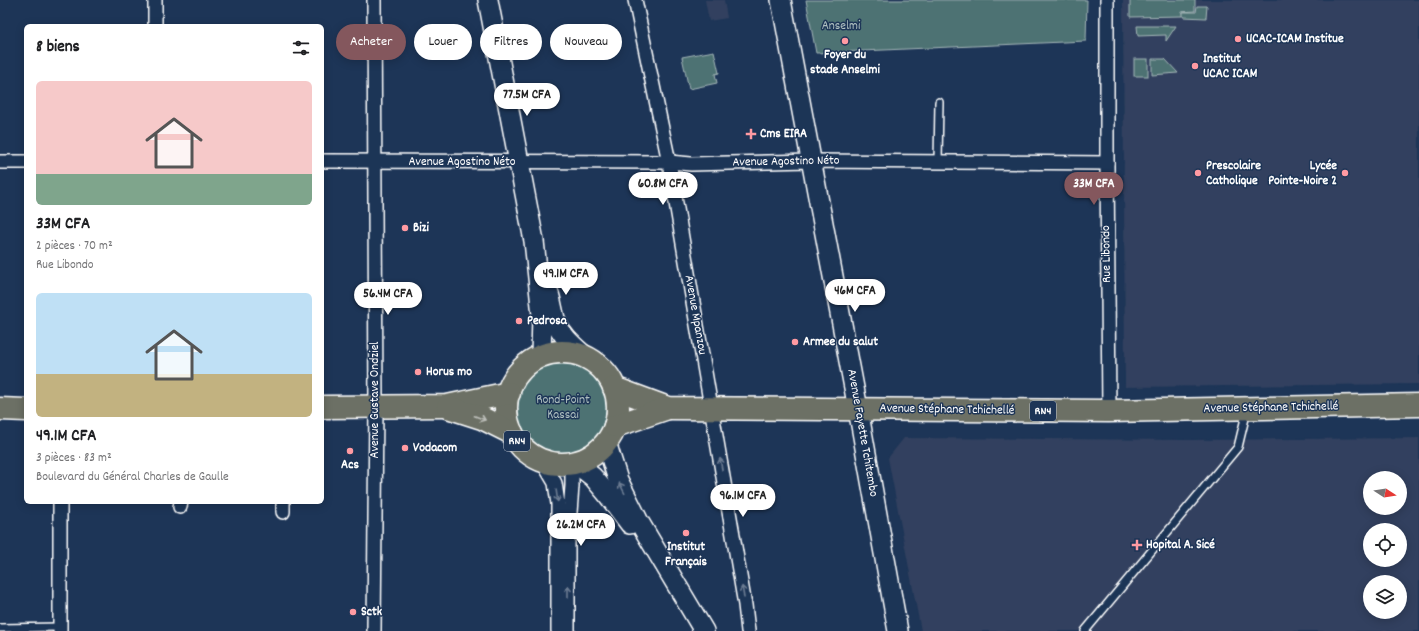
<!DOCTYPE html>
<html lang="fr">
<meta charset="utf-8">
<style>
:root{--surface:#fff;--page:#f6f6f6;--text:#202124;--muted:#757577;--accent:#84575d}
body{margin:0;font-family:Dekko,sans-serif;background:var(--page);color:var(--text);height:100vh;display:flex;flex-direction:column;font-size:15px;white-space:nowrap}
*{box-sizing:border-box;margin:0}
p{font-size:13px;color:var(--muted)}
.icon{flex:none;width:22px;height:22px;fill:none;stroke:currentColor;stroke-width:2;stroke-linecap:round;stroke-linejoin:round}
.map{position:relative;flex:1;overflow:hidden}
.drawer{position:absolute;left:24px;top:24px;width:300px;height:480px;display:flex;flex-direction:column;background:var(--surface);border-radius:6px;box-shadow:0 2px 10px #0003}
.drawer>*{flex:none}
.hud{position:absolute;left:336px;top:24px;width:380px;height:36px;display:flex;gap:8px}
.needle{width:26px;rotate:102deg}
.controls{position:absolute;left:1363px;top:471px;display:grid;gap:8px}
.controls a{display:grid;place-items:center;width:44px;height:44px;border-radius:50%;background:var(--surface);box-shadow:0 2px 10px #0003;font-size:20px}
.price{position:absolute;translate:-50% -34px;padding:0 9px;border-radius:14px;background:#fff;color:#222;font-size:13px;line-height:26px;filter:drop-shadow(0 1px 2px #0008)}
.price::after{content:'';position:absolute;left:50%;top:24px;width:12px;height:9px;margin-left:-6px;background:inherit;clip-path:polygon(0 0,100% 0,50% 100%)}
.price.active{background:var(--accent);color:#fff}
ul{padding:0;list-style:none}
li{display:grid;align-content:center;gap:8px;height:212px;padding:0 12px}
li span{display:grid;place-items:center;height:124px;border-radius:6px;color:#555}
li>.icon{margin-inline-start:auto}
span .icon{width:72px;height:72px;fill:#fffc;stroke-width:1}
li b{font-size:17px}
h2{display:flex;justify-content:space-between;align-items:center;height:48px;padding:0 12px;font-size:17px}
.chip{padding:0 14px;border-radius:18px;background:var(--surface);box-shadow:0 2px 10px #0003;font-size:14px;line-height:36px}
.chip.active{background:var(--accent);color:#fff}
.map>svg:first-child{display:block}
.built{fill:#31405e;fill-rule:evenodd}
.green{fill:#4e7273;stroke:#a6b8b9}
.lines{fill:none;stroke-linecap:round;stroke-linejoin:round}
.lane-casing{stroke:#fff;stroke-width:10}
.street-casing{stroke:#fff;stroke-width:16}
.secondary-casing{stroke:#fff;stroke-width:22}
.highway-casing{stroke:#fff;stroke-width:25}
.lane{stroke:#1d3557;stroke-width:7}
.street{stroke:#1d3557;stroke-width:13}
.secondary{stroke:#1d3557;stroke-width:19}
.highway{stroke:#6c7065;stroke-width:22}
.oneway{stroke:#bdbfba}
.oneway2{stroke:#6c7c92}
.poi-dot{fill:#ff9aa2;stroke:#1d3557;stroke-width:1.5}
.labels{text-anchor:middle;dominant-baseline:central;stroke-width:3;stroke-linejoin:round;paint-order:stroke}
.shield{fill:#1d3557;stroke:#bbc2cd;stroke-width:1}
.shield-label{font-size:12px;font-weight:bold;fill:#fff}
.park-label{font-size:13px;fill:#afc0c0;stroke:#1d3557}
.poi-label{font-size:13px;font-weight:bold;fill:#fff;stroke:#1d3557;text-anchor:start}
.street-label{font-size:13px;fill:#fff;stroke:#1d3557}
</style>
<div class="map">
<svg width="1419" height="631" viewBox="0 0 1419 631">
<rect width="100%" height="100%" fill="#1d3557"/>
<filter id="ink" filterUnits="userSpaceOnUse"><feTurbulence type="fractalNoise" baseFrequency=".025" numOctaves="2"/><feDisplacementMap in="SourceGraphic" scale="8" xChannelSelector="R" yChannelSelector="G"/><feConvolveMatrix kernelMatrix="1 2 1 2 8 2 1 2 1" color-interpolation-filters="sRGB"/></filter>
<g filter="url(#ink)">
<g class="built">
<polygon points="705,0 724,0 727,18 709,21"/>
<polygon points="1123,0 1419,0 1419,384 1125,387"/>
<path d="M904,438L1189,440L1419,438V631H921L888,458ZM1370,478H1400V508H1370ZM1370,530H1400V560H1370ZM1370,582H1400V612H1370Z"/>
</g>
<g class="green">
<polygon points="806,0 1087,0 1086,41 816,53"/>
<polygon points="1130,0 1195,0 1195,11 1182,12 1182,16 1130,17"/>
<polygon points="1197,6 1207,6 1206,18 1183,17 1183,12 1196,12"/>
<polygon points="1137,26 1176,26 1166,41 1166,35 1138,36"/>
<polygon points="714,51 719,73 715,74 717,83 689,89 682,57"/>
<rect x="1134" y="59" width="14" height="17"/>
<polygon points="1152,59 1165,59 1178,73 1152,75"/>
<circle cx="563" cy="408" r="50"/>
</g>
<g class="lines">
<defs>
<g id="lane">
<polyline points="938,162 939,102"/>
<polyline points="0,628 60,627"/>
<polyline points="1085,631 1238,447 1247,410"/>
</g>
<g id="street">
<polyline points="155,0 155,26"/>
<polyline points="635,0 669,162 745,605 748,631"/>
<polyline points="1107,0 1107,163 1109,411"/>
<polyline points="322,161 669,162 691,164 811,161 1107,163"/>
<polyline points="0,162 26,162"/>
<polyline points="542,461 555,483 558,504 558,631"/>
<polyline points="180,507 181,502"/>
<polyline points="283,512 283,502"/>
<polyline points="60,631 60,502"/>
<polyline points="374,631 376,406 374,0"/>
<polyline points="568,631 568,539 572,486 572,463"/>
</g>
<g id="secondary">
<polyline points="488,0 534,241 542,315 541,356"/>
<polyline points="781,0 858,409 898,631"/>
<path d="M549,294C552,303 553,313 556,322C562,337 575,347 587,358"/>
<polyline points="606,442 618,480 638,520 704,631"/>
<polyline points="575,463 593,477 608,495 630,524"/>
</g>
<g id="highway">
<circle cx="562" cy="408" r="56"/>
<polyline points="614,388 668,408 1109,411 1419,405"/>
<polyline points="322,407 447,406 509,393"/>
<polyline points="448,407 482,418 512,433"/>
<polyline points="0,409 26,410"/>
<polyline points="615,426 668,408"/>
</g>
</defs>
<use href="#lane" class="lane-casing"/>
<use href="#street" class="street-casing"/>
<use href="#secondary" class="secondary-casing"/>
<use href="#highway" class="highway-casing"/>
<use href="#lane" class="lane"/>
<use href="#street" class="street"/>
<use href="#secondary" class="secondary"/>
<use href="#highway" class="highway"/>
</g>
<defs><path id="oneway-shaft" d="M-6 0H5M1.5-3L5.5 0L1.5 3" fill="none" stroke-width="1.6" stroke-linecap="round" stroke-linejoin="round"/></defs>
<use class="oneway" href="#oneway-shaft" transform="translate(480 418) rotate(21)"/>
<g class="oneway2">
<use href="#oneway-shaft" transform="translate(721 464) rotate(-100)"/>
<use href="#oneway-shaft" transform="translate(622 488) rotate(-117)"/>
<use href="#oneway-shaft" transform="translate(557 496) rotate(82)"/>
<use href="#oneway-shaft" transform="translate(568 592) rotate(-90)"/>
<use href="#oneway-shaft" transform="translate(743 592) rotate(-100)"/>
</g>
</g>
<g class="poi-dot">
<circle cx="1238" cy="39" r="4"/>
<circle cx="845" cy="41" r="4"/>
<circle cx="1195" cy="66" r="4"/>
<path d="M749 128h4v4h4v4h-4v4h-4v-4h-4v-4h4z"/>
<circle cx="1198" cy="173" r="4"/>
<circle cx="1345" cy="173" r="4"/>
<circle cx="405" cy="228" r="4"/>
<circle cx="519" cy="321" r="4"/>
<circle cx="795" cy="342" r="4"/>
<circle cx="418" cy="372" r="4"/>
<circle cx="405" cy="448" r="4"/>
<circle cx="350" cy="451" r="4"/>
<circle cx="686" cy="533" r="4"/>
<path d="M1135 539h4v4h4v4h-4v4h-4v-4h-4v-4h4z"/>
<circle cx="353" cy="612" r="4"/>
</g>
<g class="labels">
<g class="shield">
<rect x="1030" y="401" width="26" height="20" rx="3"/>
<rect x="504" y="431" width="26" height="20" rx="3"/>
</g>
<g class="shield-label">
<text x="1043" y="411">RN4</text>
<text x="517" y="441">RN4</text>
</g>
<g class="park-label">
<text x="841" y="26">Anselmi</text>
<text x="563" y="400">Rond-Point<tspan x="563" dy="15">Kassai</tspan></text>
</g>
<g class="poi-label">
<text x="1246" y="39">UCAC-ICAM Institue</text>
<text x="845" y="55" text-anchor="middle">Foyer du<tspan x="845" dy="15">stade Anselmi</tspan></text>
<text x="1203" y="59">Institut<tspan x="1203" dy="15">UCAC ICAM</tspan></text>
<text x="760" y="134">Cms EIRA</text>
<text x="1206" y="166">Prescolaire<tspan x="1206" dy="15">Catholique</tspan></text>
<text x="1337" y="166" text-anchor="end">Lycée<tspan x="1337" dy="15">Pointe-Noire 2</tspan></text>
<text x="413" y="228">Bizi</text>
<text x="527" y="321">Pedrosa</text>
<text x="803" y="342">Armee du salut</text>
<text x="426" y="372">Horus mo</text>
<text x="413" y="448">Vodacom</text>
<text x="350" y="465" text-anchor="middle">Acs</text>
<text x="1146" y="545">Hopital A. Sicé</text>
<text x="686" y="547" text-anchor="middle">Institut<tspan x="686" dy="15">Français</tspan></text>
<text x="361" y="612">Sctk</text>
</g>
<g class="street-label">
<text x="462" y="162">Avenue Agostino Néto</text>
<text transform="translate(786 162) rotate(-1)">Avenue Agostino Néto</text>
<text transform="translate(1107 254) rotate(-91)">Rue Libondo</text>
<text transform="translate(695 315) rotate(80)">Avenue Mpanzou</text>
<text transform="translate(375 400) rotate(-90)">Avenue Gustave Ondziel</text>
<text transform="translate(1271 408) rotate(-1)">Avenue Stéphane Tchichellé</text>
<text transform="translate(947 410) rotate(1)">Avenue Stéphane Tchichellé</text>
<text transform="translate(862 433) rotate(80)">Avenue Fayette Tchitembo</text>
</g>
</g>
</svg>
<div class="controls">
<a><svg class="needle" viewBox="-14 -14 28 28"><path d="M0-13l5 13h-10z" fill="#e53935"/><path d="M0 13l5-13h-10z" fill="#757577"/></svg></a>
<a><svg class="icon" aria-label="locate" viewBox="0 0 24 24"><circle cx="12" cy="12" r="6"/><path d="M12 2v4M12 18v4M2 12h4M18 12h4"/></svg></a>
<a><svg class="icon" aria-label="layers" viewBox="0 0 24 24"><path d="M12 4l9 5-9 5-9-5zM3 14l9 5 9-5"/></svg></a>
</div>
<b class="price" style="left:527px;top:117px">77.5M CFA</b>
<b class="price" style="left:663px;top:206px">60.8M CFA</b>
<b class="price active" style="left:1094px;top:206px">33M CFA</b>
<b class="price" style="left:566px;top:296px">49.1M CFA</b>
<b class="price" style="left:855px;top:313px">46M CFA</b>
<b class="price" style="left:388px;top:316px">56.4M CFA</b>
<b class="price" style="left:743px;top:518px">96.1M CFA</b>
<b class="price" style="left:581px;top:547px">26.2M CFA</b>
<div class="hud">
<a class="chip active">Acheter</a>
<a class="chip">Louer</a>
<a class="chip">Filtres</a>
<a class="chip">Nouveau</a>
</div>
<section class="drawer">
<h2>8 biens<svg class="icon" aria-label="filters" viewBox="0 0 24 24"><path d="M4 7h16M4 17h16"/><circle cx="9" cy="7" r="2"/><circle cx="15" cy="17" r="2"/></svg></h2>
<ul>
<li><span style="background:linear-gradient(#f6c9c9 75%,#7fa58c 0)"><svg class="icon" aria-label="home" viewBox="0 0 24 24"><path d="M3 11l9-7 9 7M6 9v11h12V9"/></svg></span><div><b>33M CFA</b><p>2 pièces · 70 m²</p><p>Rue Libondo</p></div></li>
<li><span style="background:linear-gradient(#bfe0f5 65%,#c2b280 0)"><svg class="icon" aria-label="home" viewBox="0 0 24 24"><path d="M3 11l9-7 9 7M6 9v11h12V9"/></svg></span><div><b>49.1M CFA</b><p>3 pièces · 83 m²</p><p>Boulevard du Général Charles de Gaulle</p></div></li>
</ul>
</section>
</div>
